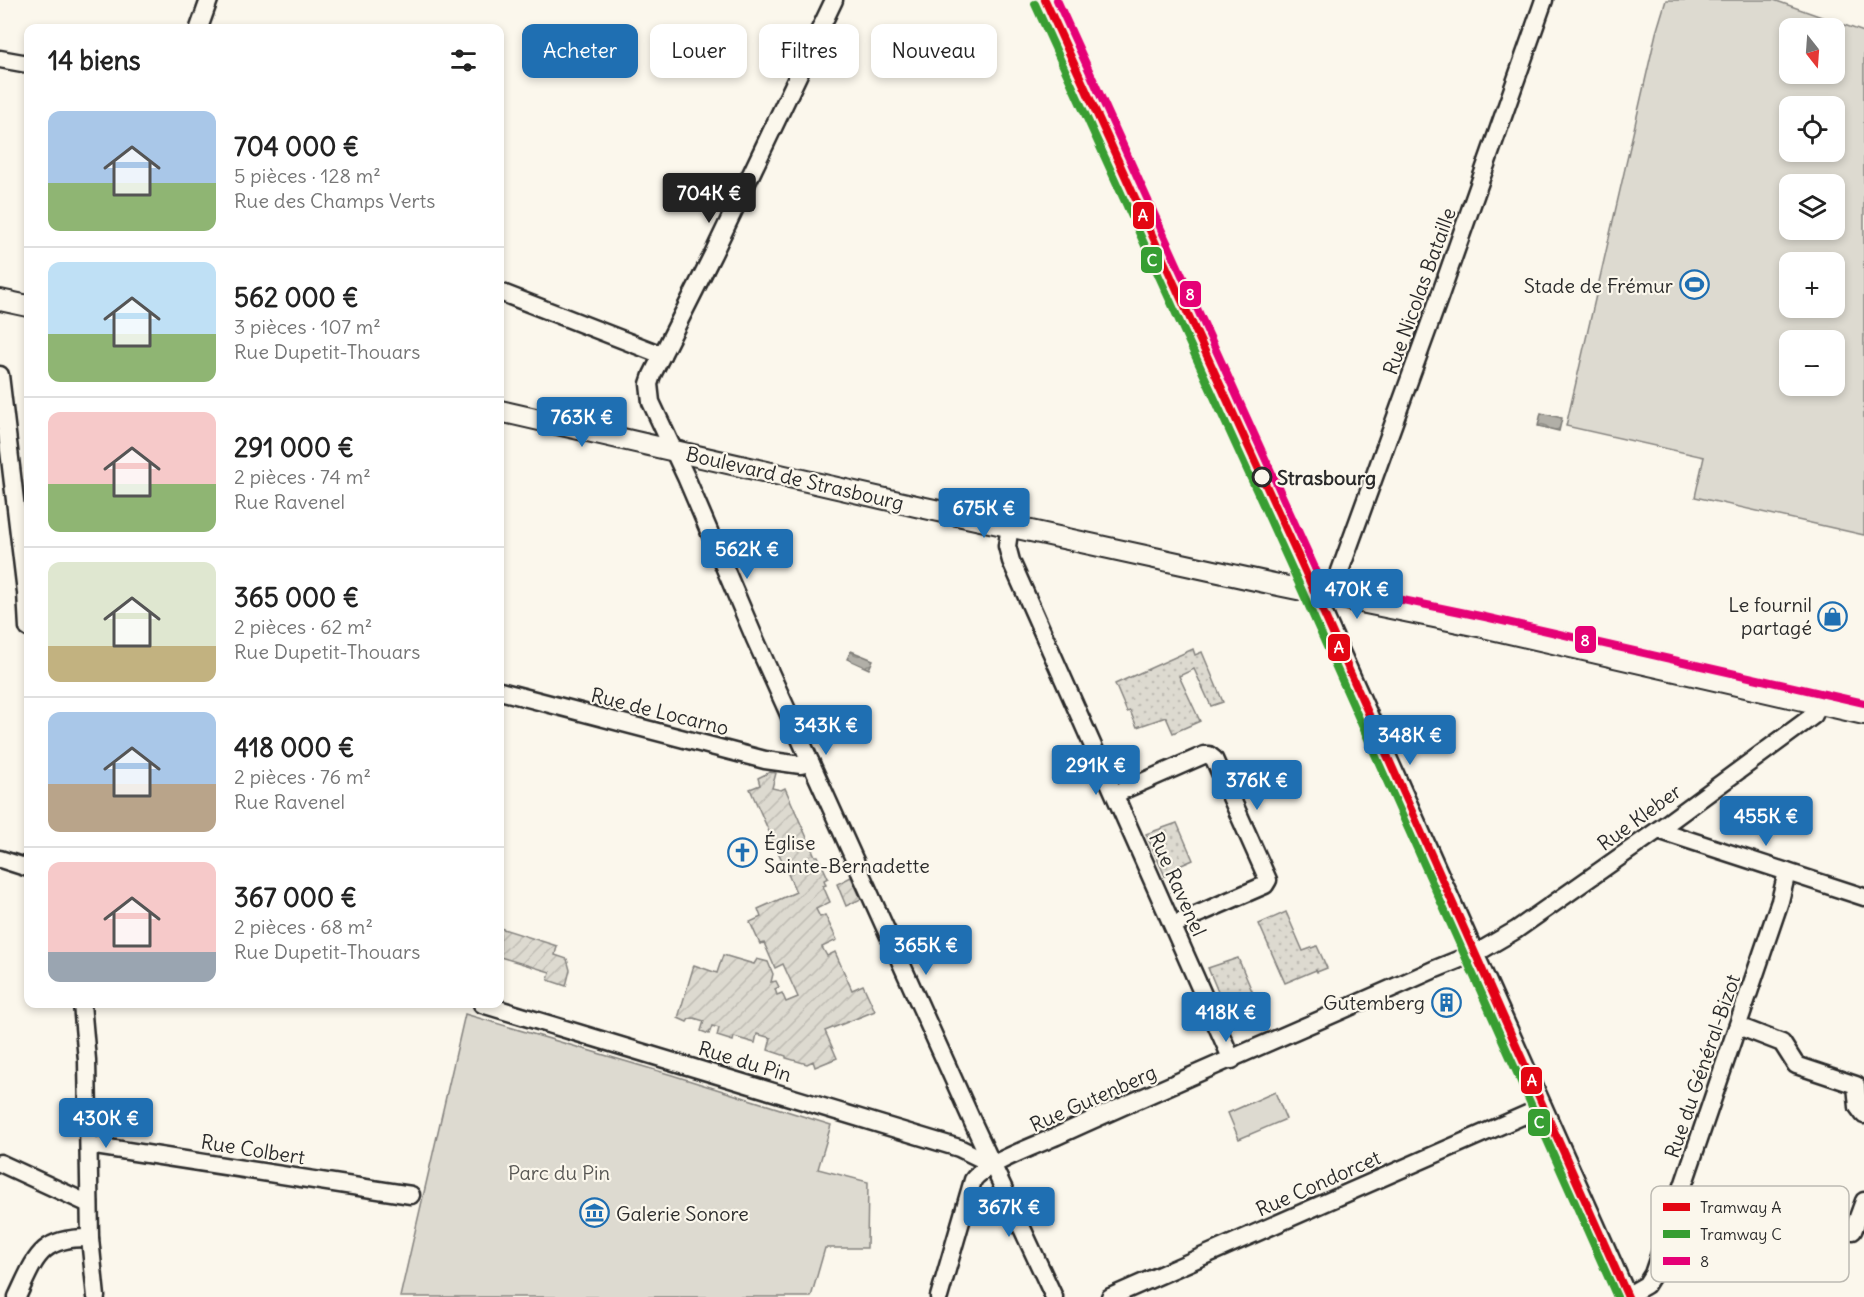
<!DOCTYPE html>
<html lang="fr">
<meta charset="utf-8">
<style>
:root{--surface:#fff;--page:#f6f6f6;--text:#222;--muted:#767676;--line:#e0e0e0;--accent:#1f6fb2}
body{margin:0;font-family:Delius,sans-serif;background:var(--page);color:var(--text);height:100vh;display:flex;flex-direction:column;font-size:22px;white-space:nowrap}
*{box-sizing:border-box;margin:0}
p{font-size:20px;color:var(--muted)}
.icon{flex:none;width:33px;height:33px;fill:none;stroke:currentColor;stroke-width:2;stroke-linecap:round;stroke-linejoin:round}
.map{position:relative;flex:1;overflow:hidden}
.details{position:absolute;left:24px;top:24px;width:480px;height:984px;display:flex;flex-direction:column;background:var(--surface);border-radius:12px;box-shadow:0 3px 9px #0003}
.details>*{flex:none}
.hud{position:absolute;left:522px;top:24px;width:570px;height:54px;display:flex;gap:12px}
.needle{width:39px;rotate:163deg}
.fabs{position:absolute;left:1779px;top:18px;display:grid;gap:12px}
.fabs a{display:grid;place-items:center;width:66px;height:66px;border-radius:12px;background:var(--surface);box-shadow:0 3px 9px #0003;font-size:30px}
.price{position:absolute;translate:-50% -51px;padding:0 14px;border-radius:6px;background:var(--accent);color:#fff;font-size:20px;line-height:39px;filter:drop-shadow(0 2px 3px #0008)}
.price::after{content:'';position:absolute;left:50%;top:36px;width:18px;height:14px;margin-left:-9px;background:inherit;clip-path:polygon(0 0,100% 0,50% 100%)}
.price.selected{background:#222;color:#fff}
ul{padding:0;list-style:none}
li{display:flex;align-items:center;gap:18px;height:150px;padding:0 24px}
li+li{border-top:2px solid var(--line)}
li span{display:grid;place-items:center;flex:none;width:168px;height:120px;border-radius:12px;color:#555}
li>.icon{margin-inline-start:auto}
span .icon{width:72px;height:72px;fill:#fffc;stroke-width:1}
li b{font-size:26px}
h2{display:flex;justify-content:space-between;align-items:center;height:72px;padding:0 24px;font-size:26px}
.pill{padding:0 21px;border-radius:12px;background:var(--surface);box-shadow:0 3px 9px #0003;font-size:21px;line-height:54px}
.pill.selected{background:var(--accent);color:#fff}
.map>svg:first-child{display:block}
.grass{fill:url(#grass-dots);stroke:#84827e;stroke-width:1.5}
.park{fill:#dddad0;stroke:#84827e;stroke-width:1.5;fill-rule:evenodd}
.garden{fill:url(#garden-furrows);stroke:#84827e;stroke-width:1.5}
.water{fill:url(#water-waves);stroke:#7b7a75;stroke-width:1.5}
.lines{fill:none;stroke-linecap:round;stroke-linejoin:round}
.minor-casing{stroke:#2b2b2b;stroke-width:21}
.tertiary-casing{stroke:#2b2b2b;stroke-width:24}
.minor{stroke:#fbf7ec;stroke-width:16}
.tertiary{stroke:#fbf7ec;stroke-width:20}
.bus-1-casing{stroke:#fbf7ec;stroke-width:12}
.bus-1{stroke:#e50076;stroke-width:8}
.tram-1-casing{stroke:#fbf7ec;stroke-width:12}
.tram-2-casing{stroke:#fbf7ec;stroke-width:12}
.tram-1{stroke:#e30613;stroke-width:8}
.tram-2{stroke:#379e32;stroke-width:8}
.stop-dot{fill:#fbf7ec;stroke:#2b2b2b;stroke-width:3}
.labels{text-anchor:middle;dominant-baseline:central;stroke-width:4.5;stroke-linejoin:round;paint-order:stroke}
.poi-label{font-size:20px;fill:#2b2b2b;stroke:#fbf7ec;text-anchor:end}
.street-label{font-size:20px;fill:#2b2b2b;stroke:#fbf7ec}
.stop-label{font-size:20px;font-weight:bold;fill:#2b2b2b;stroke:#fbf7ec;text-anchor:start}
.park-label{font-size:20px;fill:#585754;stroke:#fbf7ec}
.key{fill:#fbf7ec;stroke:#bdbab2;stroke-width:1.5}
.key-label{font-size:16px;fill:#2b2b2b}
.line-badge{stroke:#fbf7ec;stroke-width:2}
.badge-label{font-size:16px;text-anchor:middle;font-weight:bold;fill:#fff}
</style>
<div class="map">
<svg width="1864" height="1297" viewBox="0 0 1864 1297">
<defs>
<pattern id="grass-dots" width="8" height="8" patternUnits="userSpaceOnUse" patternTransform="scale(1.5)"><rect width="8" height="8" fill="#dddad0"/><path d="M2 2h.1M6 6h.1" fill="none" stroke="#bebbb3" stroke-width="1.8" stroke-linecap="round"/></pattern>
<pattern id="garden-furrows" width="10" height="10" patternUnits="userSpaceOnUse" patternTransform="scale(1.5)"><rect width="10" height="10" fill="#dddad0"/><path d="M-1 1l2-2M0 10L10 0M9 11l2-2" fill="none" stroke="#bebbb3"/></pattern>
<pattern id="water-waves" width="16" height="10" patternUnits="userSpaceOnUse" patternTransform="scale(1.5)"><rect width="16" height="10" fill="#b1afa7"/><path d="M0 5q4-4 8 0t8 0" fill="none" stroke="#908f88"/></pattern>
</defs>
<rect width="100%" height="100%" fill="#fbf7ec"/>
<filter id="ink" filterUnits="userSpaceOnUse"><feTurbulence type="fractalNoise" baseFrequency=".0167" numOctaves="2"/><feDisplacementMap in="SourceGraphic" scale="12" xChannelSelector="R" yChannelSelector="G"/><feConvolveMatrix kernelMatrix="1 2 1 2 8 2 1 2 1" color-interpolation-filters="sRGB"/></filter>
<g filter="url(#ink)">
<g class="grass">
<polygon points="1193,649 1195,655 1202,652 1223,702 1211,706 1194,669 1179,676 1200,721 1173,733 1166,717 1137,727 1130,711 1127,712 1115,684"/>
<polygon points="1177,823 1193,860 1177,867 1178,870 1165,876 1146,834"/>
<polygon points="1286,912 1303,951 1317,946 1327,968 1317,972 1316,970 1285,983 1259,924"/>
<polygon points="1238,958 1255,998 1227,1013 1208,968"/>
<polygon points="1485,987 1528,1083 1520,1086 1477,990"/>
</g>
<g class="park">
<path d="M1666,0H1774L1864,32V535L1695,497L1704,457L1566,426L1656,33ZM1790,28H1834V74H1790ZM1790,106H1834V152H1790ZM1790,184H1834V230H1790ZM1790,262H1834V308H1790ZM1834,340V386H1790V340Z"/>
<polygon points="465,1014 672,1075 831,1125 818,1169 868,1182 867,1248 825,1248 811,1297 400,1297"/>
<polygon points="1275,1092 1286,1119 1239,1139 1228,1113"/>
</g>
<g class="garden">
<polygon points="770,772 776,773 772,788 781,790 785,788 815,856 818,856 828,878 824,880 826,885 823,886 830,902 816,909 820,917 825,915 837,940 822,947 827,956 835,952 852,990 863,985 875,1011 825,1031 837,1058 815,1067 813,1061 807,1064 786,1058 786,1056 768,1050 771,1038 757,1034 755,1043 734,1037 733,1041 717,1036 719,1028 712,1026 709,1034 701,1031 704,1021 694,1018 689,1019 687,1022 678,1018 694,965 717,973 723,955 754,964 757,959 768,962 773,974 771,982 776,981 779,987 775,989 777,995 782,993 786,1002 798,997 783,964 775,968 764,943 760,944 750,922 761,917 758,909 796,892 750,789 760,785 758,778"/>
<polygon points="851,877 861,899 846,906 837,884"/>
<polygon points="500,928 557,946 555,955 567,959 570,970 566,986 548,980 550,972 500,957"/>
</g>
<g class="water">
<polygon points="1541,413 1562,418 1559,431 1538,426"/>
<polygon points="851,651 873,660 869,669 847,659"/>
</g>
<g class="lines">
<defs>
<g id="minor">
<polyline points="834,0 713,254 652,375 649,384 651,402 686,477 755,639 974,1125 1054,1297"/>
<polyline points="1045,0 1305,571 1628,1297"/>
<polyline points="199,28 209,0"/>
<polyline points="0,59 28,64"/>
<polyline points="500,292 662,355"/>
<polyline points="0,375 26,592 28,628"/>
<polyline points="1010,526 1007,546 1011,561 1232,1060"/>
<polyline points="1333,596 1340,571 1438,301 1544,0"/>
<polyline points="500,691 765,760 801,765 811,763"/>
<polyline points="1115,794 1204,755 1209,755 1214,759 1268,880 1265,885 1173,925"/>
<polyline points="1658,830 1864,897"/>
<polyline points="0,859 28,868"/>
<polyline points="82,1004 87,1060 90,1238 96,1297"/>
<polyline points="482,1004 959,1148 994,1165"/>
<polyline points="1738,1026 1782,1043 1796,1065 1856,1085 1858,1107 1864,1115"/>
<polyline points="89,1145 411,1195"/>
<polyline points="0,1163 89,1204"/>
<polyline points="1853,1231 1864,1201"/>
<path d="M17,1297C36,1257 40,1237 90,1238"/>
<path d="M939,1297L973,1180C984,1164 1037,1145 1057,1136C1182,1079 1308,1026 1433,970L1480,951L1516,930L1658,830L1806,721L1814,715L1818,704"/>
<polyline points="1110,1297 1543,1107"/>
<polyline points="1625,1297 1646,1285 1653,1274 1780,901 1787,872"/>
</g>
<g id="tertiary">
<polyline points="0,300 28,306"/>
<polyline points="500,411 916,506 1283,586 1483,627 1864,714"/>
</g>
</defs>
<use href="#minor" class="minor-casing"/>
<use href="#tertiary" class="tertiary-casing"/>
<use href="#minor" class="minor"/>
<use href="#tertiary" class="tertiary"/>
<defs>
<g id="bus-1">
<polyline points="1057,0 1324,588"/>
<polyline points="1306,580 1485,617 1864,703"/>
</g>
</defs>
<use href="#bus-1" class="bus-1-casing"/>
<use href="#bus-1" class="bus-1"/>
<defs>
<polyline id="tram-1" points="1045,0 1305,571 1628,1297"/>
<polyline id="tram-2" points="1035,4 1295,575 1617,1297"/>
</defs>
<use href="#tram-1" class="tram-1-casing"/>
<use href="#tram-2" class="tram-2-casing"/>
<use href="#tram-1" class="tram-1"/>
<use href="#tram-2" class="tram-2"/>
</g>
</g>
<defs>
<symbol id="stadium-ring" viewBox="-11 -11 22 22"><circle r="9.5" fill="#fbf7ec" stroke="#1f6fb2" stroke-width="1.5"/><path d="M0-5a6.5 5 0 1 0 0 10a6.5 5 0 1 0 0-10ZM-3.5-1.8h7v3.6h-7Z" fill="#1f6fb2"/></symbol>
<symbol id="shop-ring" viewBox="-11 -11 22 22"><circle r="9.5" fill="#fbf7ec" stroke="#1f6fb2" stroke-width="1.5"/><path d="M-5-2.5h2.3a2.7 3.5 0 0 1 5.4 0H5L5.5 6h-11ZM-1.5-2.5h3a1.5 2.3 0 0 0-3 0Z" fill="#1f6fb2"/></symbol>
<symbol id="church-ring" viewBox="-11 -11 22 22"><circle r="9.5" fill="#fbf7ec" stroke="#1f6fb2" stroke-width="1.5"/><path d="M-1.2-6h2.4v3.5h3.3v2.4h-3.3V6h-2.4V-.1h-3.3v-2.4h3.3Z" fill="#1f6fb2"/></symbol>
<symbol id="building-ring" viewBox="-11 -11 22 22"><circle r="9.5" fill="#fbf7ec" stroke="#1f6fb2" stroke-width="1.5"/><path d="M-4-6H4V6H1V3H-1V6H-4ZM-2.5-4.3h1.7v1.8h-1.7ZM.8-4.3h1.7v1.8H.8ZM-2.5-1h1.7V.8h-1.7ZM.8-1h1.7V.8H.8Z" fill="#1f6fb2"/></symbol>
<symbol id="museum-ring" viewBox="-11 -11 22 22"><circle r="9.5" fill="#fbf7ec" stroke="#1f6fb2" stroke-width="1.5"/><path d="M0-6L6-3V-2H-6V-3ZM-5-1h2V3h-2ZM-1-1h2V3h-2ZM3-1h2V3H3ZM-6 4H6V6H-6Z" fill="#1f6fb2"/></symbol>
</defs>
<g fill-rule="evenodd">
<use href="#stadium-ring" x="1678" y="268" width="33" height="33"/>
<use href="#shop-ring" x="1816" y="600" width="33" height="33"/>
<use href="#church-ring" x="726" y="836" width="33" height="33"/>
<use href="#building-ring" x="1430" y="986" width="33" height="33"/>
<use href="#museum-ring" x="578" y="1196" width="33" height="33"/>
</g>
<circle class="stop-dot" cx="1262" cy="477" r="9"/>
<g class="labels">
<g class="poi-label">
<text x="1673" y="285">Stade de Frémur</text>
<text x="1812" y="604">Le fournil<tspan x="1812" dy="23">partagé</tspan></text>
<text x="764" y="842" text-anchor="start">Église<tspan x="764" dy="23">Sainte-Bernadette</tspan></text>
<text x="1425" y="1002">Gutemberg</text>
<text x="616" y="1213" text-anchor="start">Galerie Sonore</text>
</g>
<g class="street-label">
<text transform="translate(1419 291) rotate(-70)">Rue Nicolas Bataille</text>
<text transform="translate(795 478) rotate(13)">Boulevard de Strasbourg</text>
<text transform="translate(660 711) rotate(14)">Rue de Locarno</text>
<text transform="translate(1639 817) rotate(-36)">Rue Kleber</text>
<text transform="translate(1178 884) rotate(66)">Rue Ravenel</text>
<text transform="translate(745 1061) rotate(17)">Rue du Pin</text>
<text transform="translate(1702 1066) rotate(-71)">Rue du Général-Bizot</text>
<text transform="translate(1093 1098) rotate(-24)">Rue Gutenberg</text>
<text transform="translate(253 1149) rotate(9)">Rue Colbert</text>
<text transform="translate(1318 1183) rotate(-24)">Rue Condorcet</text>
</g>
<g class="stop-label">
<text x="1277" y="477">Strasbourg</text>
</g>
<g class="park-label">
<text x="559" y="1172">Parc du Pin</text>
</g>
</g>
<rect x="1651" y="1186" width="198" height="96" rx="9" class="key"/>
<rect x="1663" y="1203" width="27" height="8" fill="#e30613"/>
<rect x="1663" y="1230" width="27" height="8" fill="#379e32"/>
<rect x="1663" y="1257" width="27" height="8" fill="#e50076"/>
<g class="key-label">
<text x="1700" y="1213">Tramway A</text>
<text x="1700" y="1240">Tramway C</text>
<text x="1700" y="1267">8</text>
</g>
<g class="line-badge">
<rect x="1132" y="201" width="23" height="29" rx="6" fill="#e30613"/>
<rect x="1140" y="246" width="23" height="28" rx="6" fill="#379e32"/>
<rect x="1179" y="280" width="23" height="28" rx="6" fill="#e50076"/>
<rect x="1574" y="625" width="23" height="29" rx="6" fill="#e50076"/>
<rect x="1327" y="633" width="24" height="29" rx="6" fill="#e30613"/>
<rect x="1520" y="1066" width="23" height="29" rx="6" fill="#e30613"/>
<rect x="1527" y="1108" width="24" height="29" rx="6" fill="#379e32"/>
</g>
<g class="badge-label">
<text x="1143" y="221">A</text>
<text x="1152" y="266">C</text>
<text x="1190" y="300">8</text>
<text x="1585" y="646">8</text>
<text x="1339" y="653">A</text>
<text x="1532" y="1086">A</text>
<text x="1539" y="1128">C</text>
</g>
</svg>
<div class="fabs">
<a><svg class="needle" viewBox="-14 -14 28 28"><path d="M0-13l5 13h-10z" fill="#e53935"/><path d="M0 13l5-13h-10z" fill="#767676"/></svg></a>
<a><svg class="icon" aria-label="locate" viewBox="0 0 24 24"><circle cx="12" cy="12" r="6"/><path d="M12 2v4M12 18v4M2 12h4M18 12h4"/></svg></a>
<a><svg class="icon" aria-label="layers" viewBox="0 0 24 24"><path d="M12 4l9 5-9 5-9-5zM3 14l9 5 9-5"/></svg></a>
<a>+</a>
<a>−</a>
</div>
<b class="price selected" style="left:709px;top:224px">704K €</b>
<b class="price" style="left:582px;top:448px">763K €</b>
<b class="price" style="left:984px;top:539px">675K €</b>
<b class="price" style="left:747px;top:580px">562K €</b>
<b class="price" style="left:1357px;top:620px">470K €</b>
<b class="price" style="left:826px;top:756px">343K €</b>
<b class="price" style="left:1410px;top:766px">348K €</b>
<b class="price" style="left:1096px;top:796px">291K €</b>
<b class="price" style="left:1257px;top:811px">376K €</b>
<b class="price" style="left:1766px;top:847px">455K €</b>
<b class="price" style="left:926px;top:976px">365K €</b>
<b class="price" style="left:1226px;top:1043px">418K €</b>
<b class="price" style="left:106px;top:1149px">430K €</b>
<b class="price" style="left:1009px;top:1238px">367K €</b>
<div class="hud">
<a class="pill selected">Acheter</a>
<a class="pill">Louer</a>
<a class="pill">Filtres</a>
<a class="pill">Nouveau</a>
</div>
<section class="details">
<h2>14 biens<svg class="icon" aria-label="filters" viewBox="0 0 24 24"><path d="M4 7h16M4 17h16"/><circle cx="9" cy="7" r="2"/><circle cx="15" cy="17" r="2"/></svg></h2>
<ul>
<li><span style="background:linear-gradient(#a9c7e8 60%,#8fb573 0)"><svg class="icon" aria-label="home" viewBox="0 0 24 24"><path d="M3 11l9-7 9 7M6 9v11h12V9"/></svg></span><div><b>704 000 €</b><p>5 pièces · 128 m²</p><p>Rue des Champs Verts</p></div></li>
<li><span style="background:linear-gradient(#bfe0f5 60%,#8fb573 0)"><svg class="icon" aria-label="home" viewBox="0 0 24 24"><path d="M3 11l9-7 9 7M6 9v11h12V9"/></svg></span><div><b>562 000 €</b><p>3 pièces · 107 m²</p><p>Rue Dupetit-Thouars</p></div></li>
<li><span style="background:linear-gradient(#f6c9c9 60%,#8fb573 0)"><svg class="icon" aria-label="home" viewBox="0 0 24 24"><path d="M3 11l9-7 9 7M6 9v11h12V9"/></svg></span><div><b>291 000 €</b><p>2 pièces · 74 m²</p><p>Rue Ravenel</p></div></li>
<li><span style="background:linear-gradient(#dfe7d0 70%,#c2b280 0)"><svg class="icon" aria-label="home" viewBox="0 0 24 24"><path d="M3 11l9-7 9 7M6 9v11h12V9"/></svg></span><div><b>365 000 €</b><p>2 pièces · 62 m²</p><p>Rue Dupetit-Thouars</p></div></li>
<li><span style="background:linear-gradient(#a9c7e8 60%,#b9a48a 0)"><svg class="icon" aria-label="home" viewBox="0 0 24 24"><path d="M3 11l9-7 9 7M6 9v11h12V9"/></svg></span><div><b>418 000 €</b><p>2 pièces · 76 m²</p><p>Rue Ravenel</p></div></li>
<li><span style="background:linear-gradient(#f6c9c9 75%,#9aa5b1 0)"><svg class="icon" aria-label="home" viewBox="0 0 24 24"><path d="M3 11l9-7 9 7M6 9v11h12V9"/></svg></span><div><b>367 000 €</b><p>2 pièces · 68 m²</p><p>Rue Dupetit-Thouars</p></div></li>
</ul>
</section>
</div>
